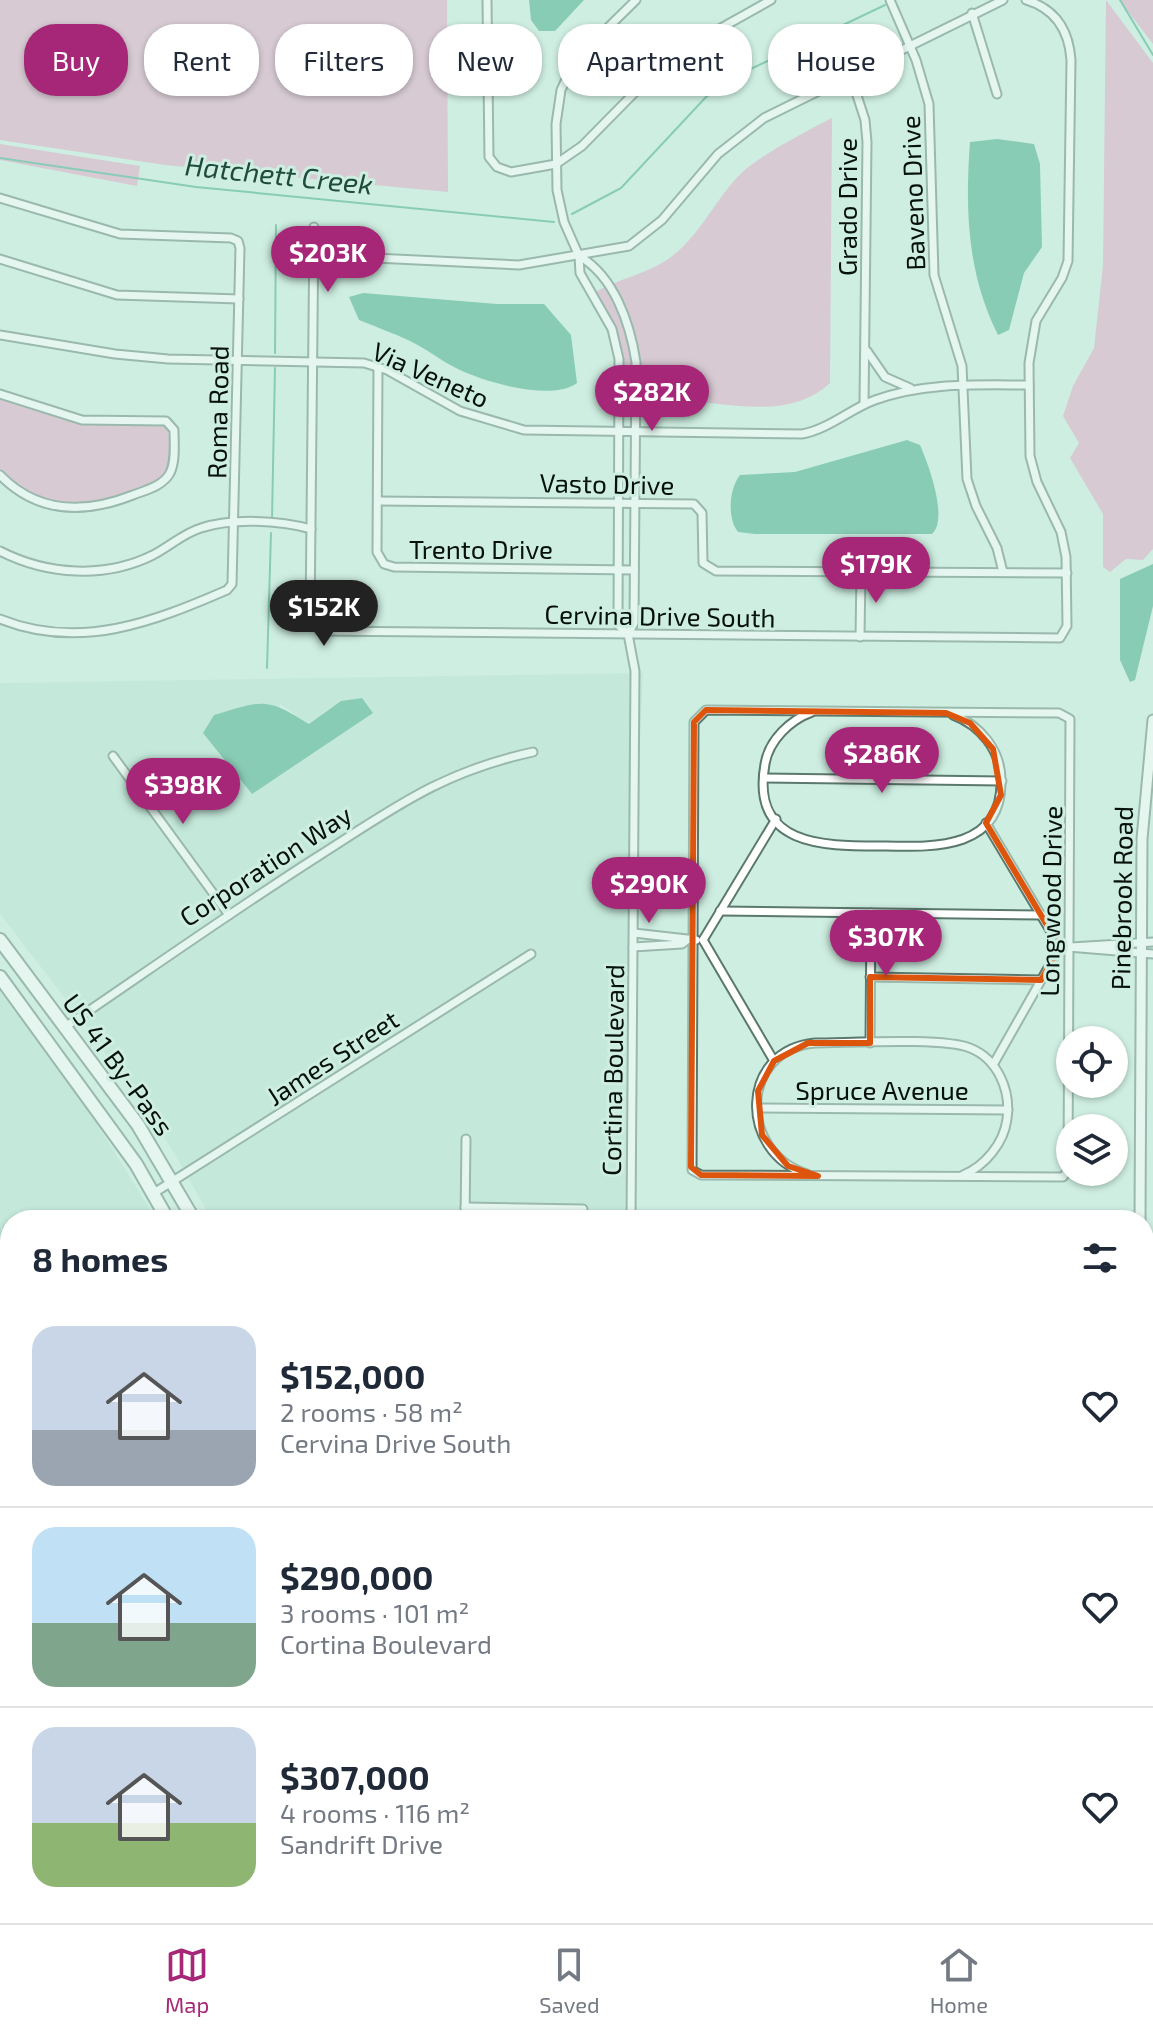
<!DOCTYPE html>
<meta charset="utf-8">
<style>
:root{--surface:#fff;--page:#f6f6f7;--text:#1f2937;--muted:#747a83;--line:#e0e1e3;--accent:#a62777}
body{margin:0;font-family:"Exo 2",sans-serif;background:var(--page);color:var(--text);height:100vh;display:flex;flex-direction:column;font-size:30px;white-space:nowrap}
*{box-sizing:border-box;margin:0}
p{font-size:26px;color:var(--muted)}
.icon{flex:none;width:44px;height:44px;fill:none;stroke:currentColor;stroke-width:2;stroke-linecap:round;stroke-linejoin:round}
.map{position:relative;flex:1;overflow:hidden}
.panel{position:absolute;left:0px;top:1210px;width:1154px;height:714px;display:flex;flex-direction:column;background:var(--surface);border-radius:32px 32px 0 0;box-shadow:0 2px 6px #0004}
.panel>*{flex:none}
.hud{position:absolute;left:24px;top:24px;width:1106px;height:72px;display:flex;gap:16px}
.buttons{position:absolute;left:1056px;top:1026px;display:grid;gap:16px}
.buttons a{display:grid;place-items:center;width:72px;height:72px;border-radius:50%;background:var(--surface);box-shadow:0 2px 6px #0004;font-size:40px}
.price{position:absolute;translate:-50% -68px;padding:0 18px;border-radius:28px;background:var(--accent);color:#fff;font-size:26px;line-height:52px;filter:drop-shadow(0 2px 4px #0008)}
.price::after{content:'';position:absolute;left:50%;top:48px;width:24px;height:18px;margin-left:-12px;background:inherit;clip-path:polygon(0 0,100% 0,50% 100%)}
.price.active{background:#222;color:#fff}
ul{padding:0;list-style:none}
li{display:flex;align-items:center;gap:24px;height:200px;padding:0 32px}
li+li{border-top:2px solid var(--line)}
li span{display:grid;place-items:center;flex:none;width:224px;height:160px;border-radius:24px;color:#555}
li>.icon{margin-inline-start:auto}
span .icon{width:96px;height:96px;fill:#fffc;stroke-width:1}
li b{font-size:34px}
h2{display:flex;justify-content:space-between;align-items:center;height:96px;padding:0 32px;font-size:34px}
.pill{padding:0 28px;border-radius:32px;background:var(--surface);box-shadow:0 2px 6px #0004;font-size:28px;line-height:72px}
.pill.active{background:var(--accent);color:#fff}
.tab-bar{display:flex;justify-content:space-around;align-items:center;height:112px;border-top:2px solid var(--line);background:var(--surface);font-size:22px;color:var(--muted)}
.tab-bar a{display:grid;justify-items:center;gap:4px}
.tab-bar .active{color:var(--accent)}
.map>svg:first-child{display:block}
.built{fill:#b9e2d2;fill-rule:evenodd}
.green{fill:#e39dc1}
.water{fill:#36a281}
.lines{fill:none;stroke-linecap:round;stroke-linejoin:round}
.stream{stroke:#36a281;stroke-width:2}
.minor-casing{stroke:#5b786c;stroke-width:11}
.tertiary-casing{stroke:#5b786c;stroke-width:13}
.primary-casing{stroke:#5b786c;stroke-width:16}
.minor{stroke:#fff;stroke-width:7}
.tertiary{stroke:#fff;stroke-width:9}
.primary{stroke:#fff;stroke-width:12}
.marked{fill:none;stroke:#dd550c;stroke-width:6;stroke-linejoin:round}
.labels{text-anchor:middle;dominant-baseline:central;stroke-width:6;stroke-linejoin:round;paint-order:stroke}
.street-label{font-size:26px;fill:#06100c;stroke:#ceeee1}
.water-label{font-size:28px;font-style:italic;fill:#1e4b3c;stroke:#ceeee1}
</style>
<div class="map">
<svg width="1153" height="1923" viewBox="0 0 1153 1923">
<rect width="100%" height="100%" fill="#ceeee1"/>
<g class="built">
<path d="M643,673L631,939L625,1220H212L173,1151L84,1023L0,914V683ZM362,698L316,748L278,776L280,704L309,724L341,701Z"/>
<polygon points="0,990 85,1105 157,1220 10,1220 10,1609 0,1611"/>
<polygon points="10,1618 10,1914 185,1914 184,1923 0,1923 0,1620"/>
<polygon points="231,1914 367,1914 370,1923 231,1923"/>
</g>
<g class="green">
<polygon points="0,0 447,0 448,192 165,165 0,140"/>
<polygon points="1106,0 1153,63 1153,549 1143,560 1126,559 1110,572 1103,567 1103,514 1070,458 1079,443 1063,416 1073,386 1094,348 1103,265"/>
<polygon points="1121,0 1153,0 1153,44 1123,5"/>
<path d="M832,118L830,383C783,427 708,396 650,399C640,400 629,404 620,407C628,366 616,328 594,293C618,278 647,275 671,257C704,232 719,191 747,168C772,149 805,132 832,118Z"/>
<polygon points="0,144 140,166 137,186 0,160"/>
<path d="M0,398L83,423L166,425C170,433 169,440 169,449C169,457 169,467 165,474C148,497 79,508 52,502C32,497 14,485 0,469Z"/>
</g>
<g class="water">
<polygon points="529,0 584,0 555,31 539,31 531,20"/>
<path d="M997,139L1034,144L1040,164L1042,247L1024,273L1009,330L998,335C967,273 965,210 970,142Z"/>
<path d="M363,293L497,304H544L571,335L577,383C552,402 484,382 458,369C441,361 427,349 410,341C393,333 376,327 359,320L349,297Z"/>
<path d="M907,440L920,445C928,463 949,519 932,534H755L738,532C727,518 729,489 740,475L795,472Z"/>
<polygon points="1153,564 1153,606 1135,680 1130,682 1120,660 1120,579"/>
<path d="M362,698L373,713L252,794L203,733L214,715C263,700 266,697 309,724L341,701Z"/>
<polygon points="1144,1867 1153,1867 1153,1923 938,1923 938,1914 1144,1914"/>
<polygon points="601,1914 633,1914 633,1923 600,1923"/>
</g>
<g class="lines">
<g class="stream">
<polyline points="1120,0 1153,55"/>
<polyline points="0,158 196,187 554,222"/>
<polyline points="572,214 621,188 706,97 736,76 885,5"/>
<polyline points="275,353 276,225"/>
<polyline points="272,518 275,368"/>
<polyline points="267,668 271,533"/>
</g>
<defs>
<g id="minor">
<polyline points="487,0 489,157 497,167 511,172 556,164 582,146 646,81 687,47 771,0"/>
<polyline points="890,0 916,60 929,104 934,275 962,366 967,479 976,506 997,548 1003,572"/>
<polyline points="972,13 997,94"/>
<polyline points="850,74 865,120 867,142 864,404"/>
<path d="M0,198L120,234L231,238L238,241L240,248L232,584L227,590C153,622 80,651 0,619"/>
<path d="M314,227L310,619L320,631L1060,638L1067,626L1066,557L1061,532L1037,482L1030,456L1029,363L1036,321L1062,278L1068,261L1071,60C1069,31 1056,9 1026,0"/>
<polyline points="313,255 519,265 629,246 662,220 718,154 764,118 1003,0"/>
<path d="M579,256C614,276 630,323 636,362L634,623L628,634"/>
<polyline points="0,259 117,295 239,299"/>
<path d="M0,335L115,354L168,359L364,363L387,370L460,411L524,430L802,434C829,429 850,409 875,400C924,382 977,385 1029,385"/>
<polyline points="867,351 885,377 910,388"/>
<polyline points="378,367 377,552 384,564 394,567 634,570"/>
<path d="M0,394L82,420L166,421L174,430C174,443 176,461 170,473C163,486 146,490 133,495C85,514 38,514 0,475"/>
<polyline points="378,501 694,504 702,513 703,563 716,571 1067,573"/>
<path d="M0,551C47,575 105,579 153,555C170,546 184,533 201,528C232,518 279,520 311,529"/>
<polyline points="860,637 861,571"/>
<polygon points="706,710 1059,713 1070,719 1068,1170 1063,1177 701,1175 692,1170 694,722"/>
<path d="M812,712C790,720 769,740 765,764C750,847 825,846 881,846C931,847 1003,851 1001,780C1001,750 980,725 953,715"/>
<polyline points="113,756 229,915"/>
<polyline points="764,778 1002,781"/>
<polyline points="986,823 1060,947 993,1065"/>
<polyline points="720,911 1042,915"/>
<polyline points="634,933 696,940"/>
<polyline points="703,940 776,819"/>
<polyline points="703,940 774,1061"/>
<polyline points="633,947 682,944 687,940"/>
<polyline points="1068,947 1153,954"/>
<polyline points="1071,947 1153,942"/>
<polyline points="870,977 1041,980"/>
<path d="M65,1027C149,970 231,912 317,857C394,808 441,772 533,752"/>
<polyline points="870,1043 871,913"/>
<polyline points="757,1108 1008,1110"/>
<path d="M807,1174C738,1152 739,1050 815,1043C848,1043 943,1037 970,1048C998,1059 1011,1091 1007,1119C1004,1143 985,1166 963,1175"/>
<polyline points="154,1193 531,954"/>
<polyline points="465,1207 583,1209"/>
<polyline points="465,1220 466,1139"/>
<polyline points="631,1220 635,671 628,634 618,625 619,359 612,329 580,273 579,256 564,222 557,190 556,124 561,90 575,60 636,0"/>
<polyline points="815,1220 858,1220"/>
<polyline points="1144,1365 1153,1365"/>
<polyline points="1144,1722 1153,1722"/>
<polyline points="1144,1817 1153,1816"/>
<polyline points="429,1914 429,1923"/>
<polyline points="881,1914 881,1923"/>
<polyline points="690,1917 705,1914"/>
</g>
<g id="tertiary">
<polyline points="1140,1220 1142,839 1153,720"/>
<polyline points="1144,1606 1153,1606"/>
<polyline points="0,1615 10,1613"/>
<polyline points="1144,1620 1153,1620"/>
</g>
<g id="primary">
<polyline points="0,940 138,1125 194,1220"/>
<polyline points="0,977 136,1164 168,1220"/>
<polyline points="202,1923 203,1914"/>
<polyline points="212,1923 212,1914"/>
<polyline points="227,1923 227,1914"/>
</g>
</defs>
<use href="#minor" class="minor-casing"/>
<use href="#tertiary" class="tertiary-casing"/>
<use href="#primary" class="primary-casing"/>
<use href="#minor" class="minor"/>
<use href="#tertiary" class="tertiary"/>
<use href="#primary" class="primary"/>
</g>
<path d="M0 0H1153V1923H0ZM706,710L946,713L970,723L993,749L1001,795L986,823L1060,947L1041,980L870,977V1043H808L774,1061L758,1091L762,1135L788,1166L818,1176L701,1175L691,1167L694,722Z" fill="#ceeee1" fill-opacity=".55" fill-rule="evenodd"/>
<path class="marked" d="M706,710L946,713L970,723L993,749L1001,795L986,823L1060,947L1041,980L870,977V1043H808L774,1061L758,1091L762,1135L788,1166L818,1176L701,1175L691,1167L694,722Z"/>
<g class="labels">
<g class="street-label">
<text transform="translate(912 193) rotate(-92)">Baveno Drive</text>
<text transform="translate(846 207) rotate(-90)">Grado Drive</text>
<text transform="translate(431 374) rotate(24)">Via Veneto</text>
<text transform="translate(217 412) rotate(-89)">Roma Road</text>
<text transform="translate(607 483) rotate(1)">Vasto Drive</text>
<text x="481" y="548">Trento Drive</text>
<text transform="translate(660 615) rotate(1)">Cervina Drive South</text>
<text transform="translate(265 865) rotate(-33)">Corporation Way</text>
<text transform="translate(1121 898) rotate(-89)">Pinebrook Road</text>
<text transform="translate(1050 901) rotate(-89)">Longwood Drive</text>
<text transform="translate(332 1057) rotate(-33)">James Street</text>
<text transform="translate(119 1064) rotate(54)">US 41 By-Pass</text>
<text transform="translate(612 1070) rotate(-89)">Cortina Boulevard</text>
<text x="882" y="1089">Spruce Avenue</text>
</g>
<g class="water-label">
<text transform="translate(279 174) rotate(6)">Hatchett Creek</text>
</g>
</g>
</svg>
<div class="buttons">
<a><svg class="icon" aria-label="locate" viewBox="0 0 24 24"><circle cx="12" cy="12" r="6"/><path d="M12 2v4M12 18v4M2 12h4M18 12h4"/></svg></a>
<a><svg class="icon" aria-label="layers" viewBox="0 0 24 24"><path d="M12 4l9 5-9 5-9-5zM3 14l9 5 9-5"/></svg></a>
</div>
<b class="price" style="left:328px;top:294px">$203K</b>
<b class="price" style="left:652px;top:433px">$282K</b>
<b class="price" style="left:876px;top:605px">$179K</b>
<b class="price active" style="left:324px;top:648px">$152K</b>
<b class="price" style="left:882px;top:795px">$286K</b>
<b class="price" style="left:183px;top:826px">$398K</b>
<b class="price" style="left:649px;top:925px">$290K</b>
<b class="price" style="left:886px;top:978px">$307K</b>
<div class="hud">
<a class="pill active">Buy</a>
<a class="pill">Rent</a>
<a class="pill">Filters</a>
<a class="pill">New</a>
<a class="pill">Apartment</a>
<a class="pill">House</a>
</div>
<section class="panel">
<h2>8 homes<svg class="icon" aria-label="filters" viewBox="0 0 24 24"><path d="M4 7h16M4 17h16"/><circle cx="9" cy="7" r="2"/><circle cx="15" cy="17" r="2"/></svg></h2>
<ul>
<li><span style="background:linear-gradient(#c9d6e8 65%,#9aa5b1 0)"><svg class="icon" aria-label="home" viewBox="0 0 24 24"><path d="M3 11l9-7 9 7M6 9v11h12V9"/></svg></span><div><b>$152,000</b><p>2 rooms · 58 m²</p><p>Cervina Drive South</p></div><svg class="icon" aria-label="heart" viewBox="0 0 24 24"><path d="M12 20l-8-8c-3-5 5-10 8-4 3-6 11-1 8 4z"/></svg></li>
<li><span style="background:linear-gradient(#bfe0f5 60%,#7fa58c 0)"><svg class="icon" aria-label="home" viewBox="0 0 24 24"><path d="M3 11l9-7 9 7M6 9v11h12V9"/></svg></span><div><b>$290,000</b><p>3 rooms · 101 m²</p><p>Cortina Boulevard</p></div><svg class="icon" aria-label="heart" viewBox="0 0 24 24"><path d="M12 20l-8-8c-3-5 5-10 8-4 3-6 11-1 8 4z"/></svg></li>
<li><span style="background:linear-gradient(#c9d6e8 60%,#8fb573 0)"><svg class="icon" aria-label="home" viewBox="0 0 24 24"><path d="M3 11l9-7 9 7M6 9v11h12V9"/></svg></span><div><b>$307,000</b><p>4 rooms · 116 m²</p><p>Sandrift Drive</p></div><svg class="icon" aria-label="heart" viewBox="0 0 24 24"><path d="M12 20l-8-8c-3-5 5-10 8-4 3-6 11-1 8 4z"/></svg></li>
</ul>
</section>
</div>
<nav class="tab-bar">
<a class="active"><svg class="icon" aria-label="map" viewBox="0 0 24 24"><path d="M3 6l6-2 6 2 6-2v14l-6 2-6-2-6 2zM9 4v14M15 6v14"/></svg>Map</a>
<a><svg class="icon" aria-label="saved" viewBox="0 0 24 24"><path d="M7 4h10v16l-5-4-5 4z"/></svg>Saved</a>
<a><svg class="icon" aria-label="home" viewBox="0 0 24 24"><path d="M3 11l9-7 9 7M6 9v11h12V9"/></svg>Home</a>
</nav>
